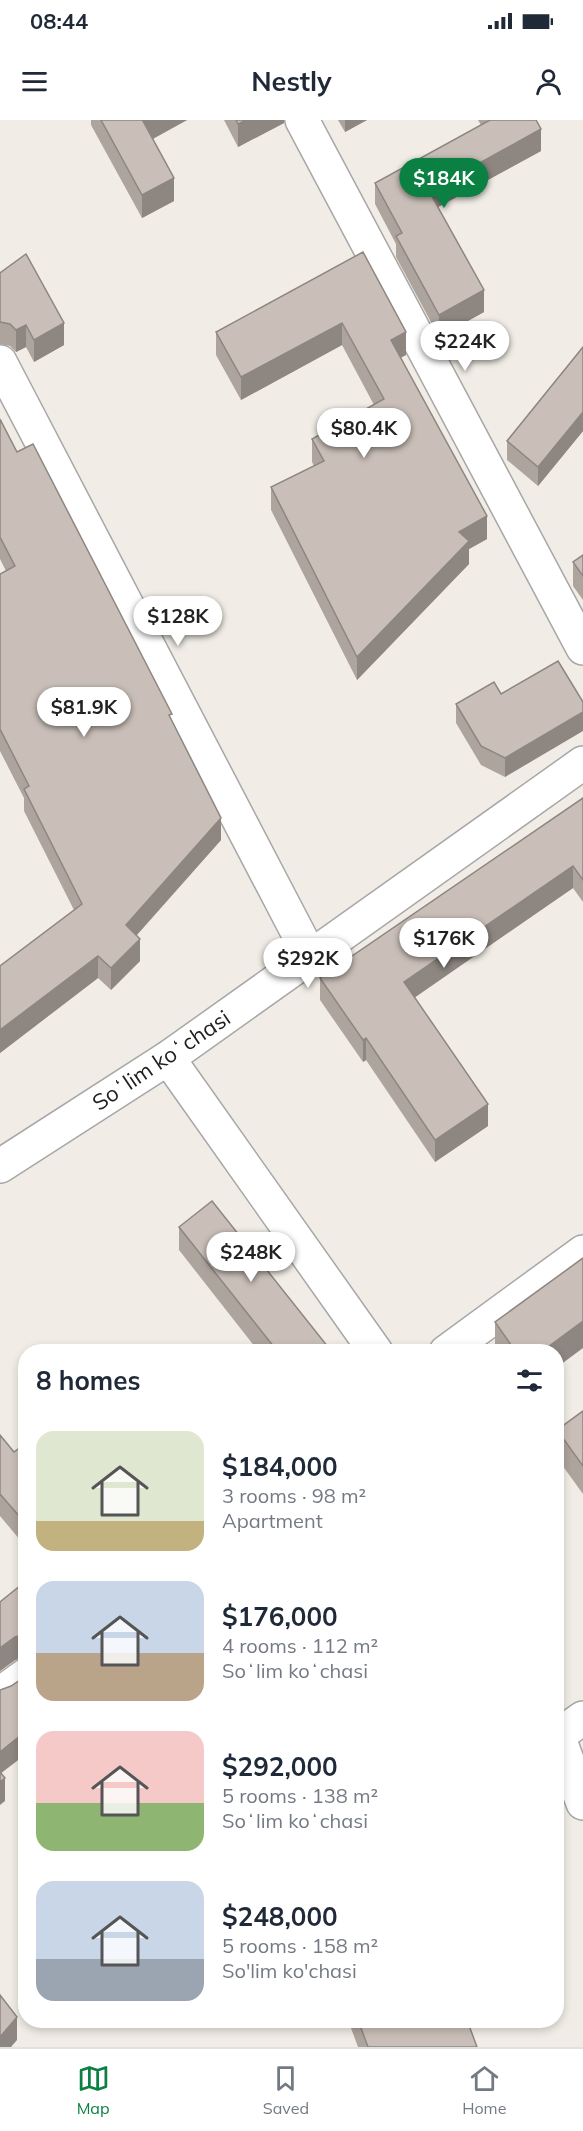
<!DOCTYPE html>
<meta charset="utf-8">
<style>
:root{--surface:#fff;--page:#f6f6f7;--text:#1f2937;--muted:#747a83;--line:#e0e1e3;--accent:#0b8043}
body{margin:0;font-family:Mulish,sans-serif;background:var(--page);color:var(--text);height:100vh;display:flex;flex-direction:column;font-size:22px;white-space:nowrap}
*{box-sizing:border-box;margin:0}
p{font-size:20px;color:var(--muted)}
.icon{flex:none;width:33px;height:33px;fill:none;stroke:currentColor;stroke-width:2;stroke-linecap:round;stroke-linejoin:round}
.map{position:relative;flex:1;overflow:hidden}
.side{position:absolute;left:18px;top:1224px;width:546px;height:684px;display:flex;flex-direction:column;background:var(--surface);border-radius:24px;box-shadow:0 3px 9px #0003}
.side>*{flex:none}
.price{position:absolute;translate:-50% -51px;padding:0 14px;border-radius:21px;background:#fff;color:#222;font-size:20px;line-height:39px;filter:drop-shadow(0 2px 3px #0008)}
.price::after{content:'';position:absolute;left:50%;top:36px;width:18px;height:14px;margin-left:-9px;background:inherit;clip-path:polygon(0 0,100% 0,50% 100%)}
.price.current{background:var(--accent);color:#fff}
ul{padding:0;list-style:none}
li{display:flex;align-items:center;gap:18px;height:150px;padding:0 18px}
li span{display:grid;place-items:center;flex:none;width:168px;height:120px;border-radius:18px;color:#555}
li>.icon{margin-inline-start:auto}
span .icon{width:72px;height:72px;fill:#fffc;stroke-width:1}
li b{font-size:26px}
h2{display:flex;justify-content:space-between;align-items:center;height:72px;padding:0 18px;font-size:26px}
.status{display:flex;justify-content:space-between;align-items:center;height:42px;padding:0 30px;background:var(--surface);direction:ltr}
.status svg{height:16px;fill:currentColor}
header{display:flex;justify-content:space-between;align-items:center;height:78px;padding:0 18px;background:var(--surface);font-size:27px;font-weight:700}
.tab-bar{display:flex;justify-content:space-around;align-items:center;height:84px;border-top:2px solid var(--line);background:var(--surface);font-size:16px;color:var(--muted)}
.tab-bar a{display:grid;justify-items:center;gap:3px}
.tab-bar .current{color:var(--accent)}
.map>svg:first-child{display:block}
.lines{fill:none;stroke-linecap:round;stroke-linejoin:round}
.minor-casing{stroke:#a7a7a7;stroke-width:36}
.minor{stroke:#fff;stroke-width:33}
.wall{fill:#aea49e}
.shaded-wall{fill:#8d8681}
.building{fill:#cabfb8;stroke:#8d8681;stroke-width:1.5}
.labels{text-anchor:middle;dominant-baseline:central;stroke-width:4.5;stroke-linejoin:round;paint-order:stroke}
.street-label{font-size:22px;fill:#202020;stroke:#fff}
</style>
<div class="status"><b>08:44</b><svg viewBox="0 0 49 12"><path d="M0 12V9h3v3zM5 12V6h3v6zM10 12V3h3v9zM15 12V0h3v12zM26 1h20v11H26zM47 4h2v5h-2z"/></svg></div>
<header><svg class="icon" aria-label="menu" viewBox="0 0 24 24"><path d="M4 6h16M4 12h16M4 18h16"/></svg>Nestly<svg class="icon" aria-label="person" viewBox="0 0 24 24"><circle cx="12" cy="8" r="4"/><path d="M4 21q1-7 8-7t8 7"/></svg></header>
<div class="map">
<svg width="583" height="1927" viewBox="0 0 583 1927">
<rect width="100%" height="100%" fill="#f1ede6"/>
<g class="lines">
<defs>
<g id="minor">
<polyline points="302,0 583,528"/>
<polyline points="0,242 310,836"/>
<polyline points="168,938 376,1232"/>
<polyline points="0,1046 168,938 583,643"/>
<polyline points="446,1232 583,1132"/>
<polyline points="0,1574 26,1555"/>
<polyline points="556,1610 583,1683"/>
<polyline points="559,1615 583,1598"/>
</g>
</defs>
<use href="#minor" class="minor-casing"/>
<use href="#minor" class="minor"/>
</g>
<g class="wall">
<polygon points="91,0 187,0 153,19 174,81 142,98 91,5"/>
<polygon points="224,0 284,0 284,3 238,27"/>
<polygon points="338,0 367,0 345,12"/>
<polygon points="478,0 536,0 541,31 438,87 484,192 439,217 396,137 396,124 375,84 375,63 481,5"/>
<polygon points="363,132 406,235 401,237 487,419 469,429 469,444 357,560 271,390 271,367 314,346 312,342 312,319 374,285 342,225 241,280 216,235 216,212"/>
<polygon points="0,153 64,225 34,242 26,227 16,232 10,226 0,224"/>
<polygon points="583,227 583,311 538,366 507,340 507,321"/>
<polygon points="0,299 17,332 172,601 221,720 137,815 140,841 111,870 98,858 0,933 0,846 74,790 24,691 24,678 0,631 0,454 6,451 0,439"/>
<polygon points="583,435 583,480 573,466 573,442"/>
<polygon points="501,574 583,582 505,657 481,645 456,603 456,584"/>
<polygon points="583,678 583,782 573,768 414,877 488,1006 435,1042 366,940 363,942 320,880 320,858"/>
<polygon points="179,1107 332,1232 259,1232 179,1130"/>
<polygon points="495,1202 556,1232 496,1232 495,1230"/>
<polygon points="583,1291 583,1374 557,1338 557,1310"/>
<polygon points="0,1315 14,1332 26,1323 26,1427 0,1396"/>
<polygon points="26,1461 26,1537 15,1540 0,1551 0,1482"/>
<polygon points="348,1900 467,1900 477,1927 358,1927"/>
</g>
<g class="shaded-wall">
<polygon points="145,0 187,0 143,24 143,1"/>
<polygon points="246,0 284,0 284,3 238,27 238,4"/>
<polygon points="345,0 367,0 345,12"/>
<polygon points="541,9 541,31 429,92 429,71"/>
<polygon points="174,58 174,81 142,98 142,75"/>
<polygon points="484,170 484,192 439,217 439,195"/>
<polygon points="64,203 64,225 34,242 34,220"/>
<polygon points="342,203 342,225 241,280 241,257"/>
<polygon points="26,205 26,227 16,232 16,210"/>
<polygon points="406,212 406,235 391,243 391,220"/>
<polygon points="583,292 583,311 538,366 538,347"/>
<polygon points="487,396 487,419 469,429 469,444 357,560 357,537 459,412"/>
<polygon points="583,592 583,611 505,657 505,638"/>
<polygon points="221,698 221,720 126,827 126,805"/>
<polygon points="573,746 573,768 404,885 404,862"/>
<polygon points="140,819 140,841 111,870 111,848"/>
<polygon points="98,836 98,858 0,933 0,910"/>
<polygon points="366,918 366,940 363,942 363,920"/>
<polygon points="488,984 488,1006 435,1042 435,1020"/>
<polygon points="583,1201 583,1228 556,1248 556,1232 541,1232"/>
<polygon points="25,1514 25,1536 15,1540 0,1551 0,1528 15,1517"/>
<polygon points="26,1611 26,1634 0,1654 0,1632"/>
<polygon points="5,1658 5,1681 0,1685 0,1662"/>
<polygon points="17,1897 17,1920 11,1927 0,1927 0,1917"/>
</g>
<g class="building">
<polygon points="101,0 145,0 143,1 174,58 142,75"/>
<polygon points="236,0 246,0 238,4"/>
<polygon points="490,0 536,0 541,9 429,71 484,170 439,195 396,116 402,113 375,63"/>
<polygon points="363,132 406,212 391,220 487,396 459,412 469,421 357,537 271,367 324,341 312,319 384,279 342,203 241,257 216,212"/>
<polygon points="26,134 64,203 34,220 26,205 16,210 10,204 0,202 0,153"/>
<polygon points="583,227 583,292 538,347 507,321"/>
<polygon points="0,299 17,332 33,324 172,594 169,595 221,698 126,805 140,819 111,848 98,836 0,910 0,846 82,784 24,669 29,666 0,609 0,454 15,446 0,417"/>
<polygon points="583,435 583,456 573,442"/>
<polygon points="558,541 583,582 583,592 505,638 481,626 456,584 494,562 501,574"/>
<polygon points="583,678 583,760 573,746 404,862 488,984 435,1020 366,918 363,920 320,858"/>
<polygon points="212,1081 332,1232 278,1232 179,1107"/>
<polygon points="583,1138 583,1201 541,1232 516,1232 495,1202"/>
<polygon points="583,1291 583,1346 557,1310"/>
<polygon points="0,1315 14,1332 26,1323 26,1404 0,1374"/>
<polygon points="26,1461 26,1514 15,1517 0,1528 0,1482"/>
<polygon points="26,1556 26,1611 0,1632 0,1570 11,1566"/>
<polygon points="0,1652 5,1658 0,1662"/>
<polygon points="0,1875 17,1897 0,1917"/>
<polygon points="358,1900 467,1900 477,1927 368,1927"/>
</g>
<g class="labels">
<g class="street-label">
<text transform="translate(161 940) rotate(-34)">Soʻlim koʻchasi</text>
</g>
</g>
</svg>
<b class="price current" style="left:444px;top:89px">$184K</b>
<b class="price" style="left:465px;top:252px">$224K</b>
<b class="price" style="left:364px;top:339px">$80.4K</b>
<b class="price" style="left:178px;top:527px">$128K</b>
<b class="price" style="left:84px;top:618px">$81.9K</b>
<b class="price" style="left:444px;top:849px">$176K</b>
<b class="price" style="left:308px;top:869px">$292K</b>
<b class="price" style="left:251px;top:1163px">$248K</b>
<section class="side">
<h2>8 homes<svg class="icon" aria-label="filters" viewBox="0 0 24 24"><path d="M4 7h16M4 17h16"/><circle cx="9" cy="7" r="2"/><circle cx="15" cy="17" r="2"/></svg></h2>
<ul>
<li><span style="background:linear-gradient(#dfe7d0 75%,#c2b280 0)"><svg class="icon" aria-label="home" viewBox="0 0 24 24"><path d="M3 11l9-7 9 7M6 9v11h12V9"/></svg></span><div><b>$184,000</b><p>3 rooms · 98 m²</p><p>Apartment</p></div></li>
<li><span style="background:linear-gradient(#c9d6e8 60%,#b9a48a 0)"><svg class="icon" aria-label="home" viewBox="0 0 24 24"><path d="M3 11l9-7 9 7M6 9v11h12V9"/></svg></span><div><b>$176,000</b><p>4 rooms · 112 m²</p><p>Soʻlim koʻchasi</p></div></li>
<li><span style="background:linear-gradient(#f6c9c9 60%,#8fb573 0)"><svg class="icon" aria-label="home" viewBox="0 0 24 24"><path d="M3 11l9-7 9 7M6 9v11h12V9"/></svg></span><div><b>$292,000</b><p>5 rooms · 138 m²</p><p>Soʻlim koʻchasi</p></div></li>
<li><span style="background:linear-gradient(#c9d6e8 65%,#9aa5b1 0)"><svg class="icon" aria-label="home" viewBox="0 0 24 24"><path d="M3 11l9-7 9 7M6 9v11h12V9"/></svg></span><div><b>$248,000</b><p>5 rooms · 158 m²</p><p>So'lim ko'chasi</p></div></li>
</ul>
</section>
</div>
<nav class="tab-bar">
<a class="current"><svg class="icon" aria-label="map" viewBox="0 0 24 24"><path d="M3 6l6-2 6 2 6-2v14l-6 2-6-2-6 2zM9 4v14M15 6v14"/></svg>Map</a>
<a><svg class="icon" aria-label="saved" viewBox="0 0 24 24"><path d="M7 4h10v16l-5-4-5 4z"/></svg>Saved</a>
<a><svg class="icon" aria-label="home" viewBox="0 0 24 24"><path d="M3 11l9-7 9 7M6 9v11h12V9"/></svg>Home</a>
</nav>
